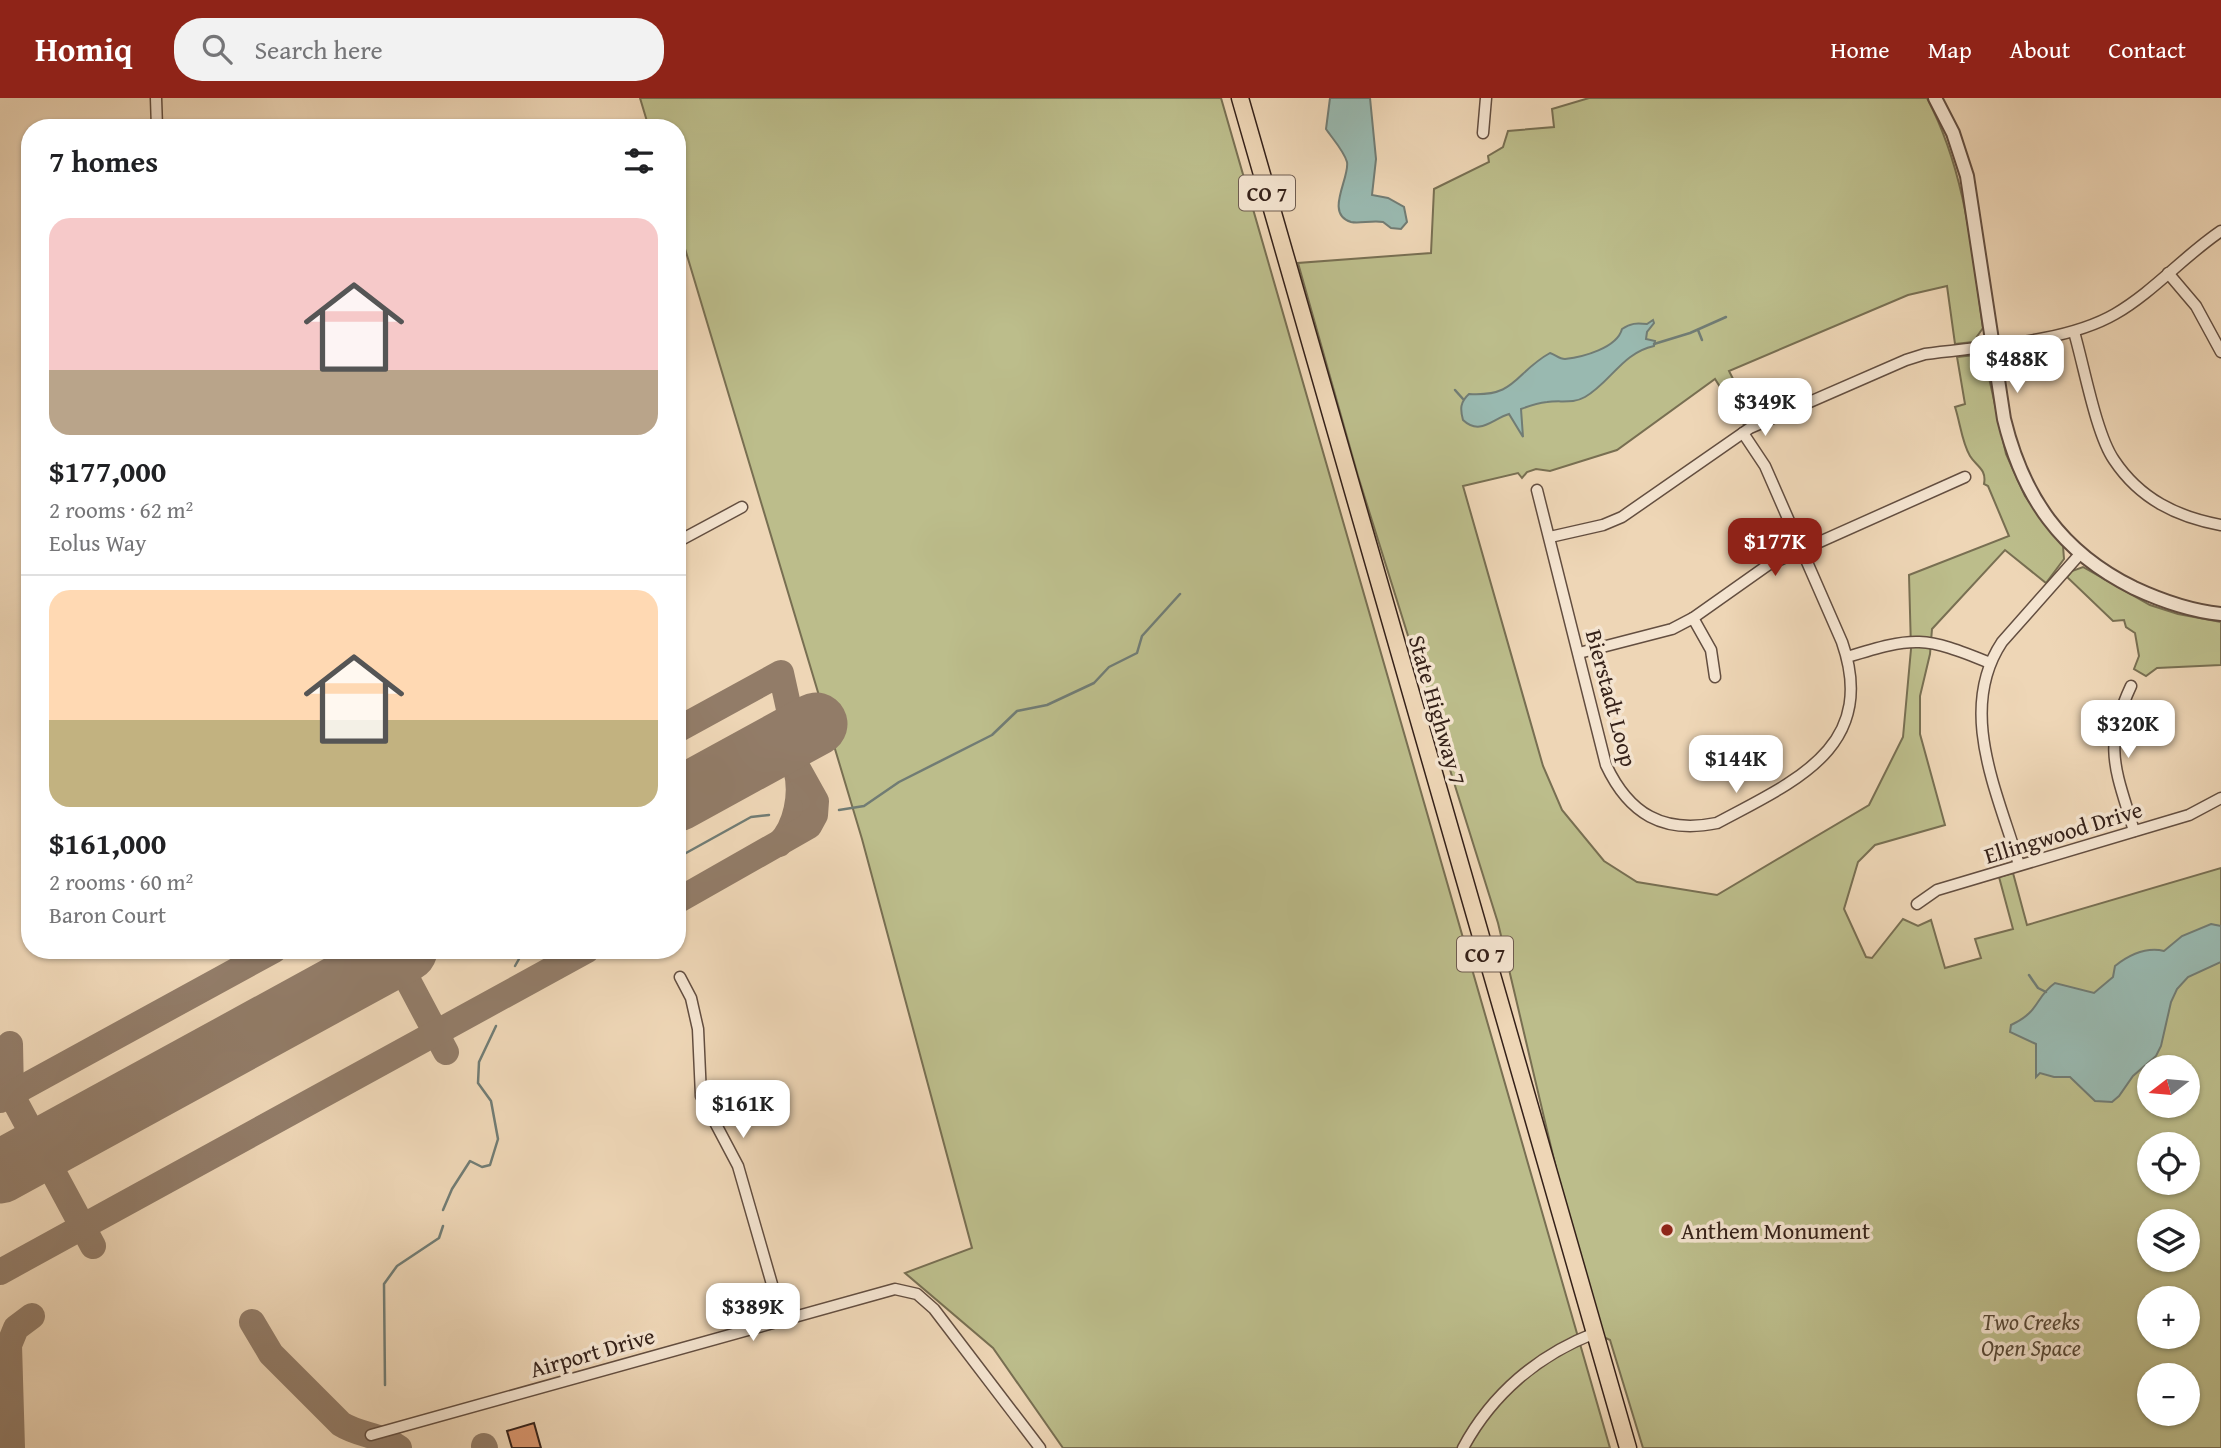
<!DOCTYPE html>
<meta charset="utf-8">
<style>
:root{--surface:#fff;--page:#f2f2f2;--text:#202124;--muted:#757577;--line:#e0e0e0;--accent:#8f2418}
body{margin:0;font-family:"Gentium Book Plus",serif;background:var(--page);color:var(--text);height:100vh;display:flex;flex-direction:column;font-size:26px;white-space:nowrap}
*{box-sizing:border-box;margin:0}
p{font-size:23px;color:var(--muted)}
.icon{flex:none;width:38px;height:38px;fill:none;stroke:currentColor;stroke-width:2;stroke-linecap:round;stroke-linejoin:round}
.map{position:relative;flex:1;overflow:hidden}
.drawer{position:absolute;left:21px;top:21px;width:665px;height:840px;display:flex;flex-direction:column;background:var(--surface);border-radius:28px;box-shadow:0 2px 5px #0004}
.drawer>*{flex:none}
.needle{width:46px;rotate:254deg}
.buttons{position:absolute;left:2137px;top:957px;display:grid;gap:14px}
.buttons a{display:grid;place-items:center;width:63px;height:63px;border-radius:50%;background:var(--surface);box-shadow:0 2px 5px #0004;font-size:35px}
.price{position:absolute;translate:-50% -60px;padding:0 16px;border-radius:14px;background:#fff;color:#222;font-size:23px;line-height:46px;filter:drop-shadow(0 2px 4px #0008)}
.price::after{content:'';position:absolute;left:50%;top:42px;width:21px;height:16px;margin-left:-10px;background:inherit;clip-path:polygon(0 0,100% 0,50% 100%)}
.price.selected{background:var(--accent);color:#fff}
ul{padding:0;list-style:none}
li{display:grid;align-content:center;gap:14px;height:371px;padding:0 28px}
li+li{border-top:2px solid var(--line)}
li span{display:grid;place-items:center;height:217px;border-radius:21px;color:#555}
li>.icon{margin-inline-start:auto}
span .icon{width:126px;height:126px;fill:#fffc;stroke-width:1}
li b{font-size:30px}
h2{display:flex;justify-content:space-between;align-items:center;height:84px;padding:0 28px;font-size:30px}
header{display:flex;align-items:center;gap:42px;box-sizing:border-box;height:98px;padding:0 35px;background:var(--accent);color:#fff}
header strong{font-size:33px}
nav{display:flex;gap:38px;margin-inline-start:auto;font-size:24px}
.search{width:490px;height:63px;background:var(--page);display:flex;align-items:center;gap:18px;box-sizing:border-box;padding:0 24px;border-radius:28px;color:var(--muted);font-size:26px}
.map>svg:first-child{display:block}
.green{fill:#bcbd8b;stroke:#786f52;stroke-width:2;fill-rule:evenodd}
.water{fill:#99b9b0;stroke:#717c74;stroke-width:2}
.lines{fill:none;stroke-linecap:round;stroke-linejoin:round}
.stream{stroke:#717c74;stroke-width:2.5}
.taxiway{stroke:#927c68;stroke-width:26}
.runway{stroke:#927c68;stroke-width:63}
.building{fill:#d9956d;stroke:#352119;stroke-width:2}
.minor-casing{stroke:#634e40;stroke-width:13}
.tertiary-casing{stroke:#634e40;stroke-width:16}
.primary-casing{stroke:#352119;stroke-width:19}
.minor{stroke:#f4e4d0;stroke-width:10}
.tertiary{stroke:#f4e4d0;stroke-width:12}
.primary{stroke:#eed6b6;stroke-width:16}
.poi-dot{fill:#8f2418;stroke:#f4e4d0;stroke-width:2.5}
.labels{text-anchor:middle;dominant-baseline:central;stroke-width:7;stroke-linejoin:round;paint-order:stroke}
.shield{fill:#f4e4d0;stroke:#6e5c50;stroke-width:2}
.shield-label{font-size:21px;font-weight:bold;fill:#352119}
.street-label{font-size:23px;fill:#352119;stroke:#f4e4d0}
.poi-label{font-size:23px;fill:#352119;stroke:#f4e4d0;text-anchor:start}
.park-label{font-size:23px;font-style:italic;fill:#574836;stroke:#f4e4d0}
</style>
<header>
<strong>Homiq</strong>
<div class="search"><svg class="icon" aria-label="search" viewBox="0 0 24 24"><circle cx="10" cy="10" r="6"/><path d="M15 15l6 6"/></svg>Search here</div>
<nav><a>Home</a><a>Map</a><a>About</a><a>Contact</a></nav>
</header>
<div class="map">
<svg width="2221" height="1350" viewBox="0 0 2221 1350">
<rect width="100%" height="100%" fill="#eed6b6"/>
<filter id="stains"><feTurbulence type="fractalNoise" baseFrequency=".00286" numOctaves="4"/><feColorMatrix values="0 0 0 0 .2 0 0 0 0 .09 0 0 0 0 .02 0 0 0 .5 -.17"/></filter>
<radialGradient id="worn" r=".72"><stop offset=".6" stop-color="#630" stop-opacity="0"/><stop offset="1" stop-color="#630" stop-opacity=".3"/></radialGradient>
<g class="green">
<polygon points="640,0 1221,0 1610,1350 1063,1350 993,1250 905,1175 972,1150 862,741 677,124 677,30 649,30"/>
<path d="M1589,0H1927C1965,72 1972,151 1983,230L1973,244L1955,246L1947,188L1908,197L1729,273L1754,322L1744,327L1715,281L1617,352L1550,373L1536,371L1527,374L1522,380L1518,375L1463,388L1543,668L1562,712L1604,763L1637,784L1717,797L1869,707L1903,639L1911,551L1909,477L2009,438L1988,388L1984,386C1987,371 1976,368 1970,358C1962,345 1960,324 1955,309L1965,306L1957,259L1975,257L1985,262L2006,356L2025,398L2063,448L2064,461L2046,485L2005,452L1932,531L1930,556L1920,598V636L1945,727L1875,747L1858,764L1844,811L1866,859L1872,860L1903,821L1918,828L1931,822L1945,870L1981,860L1975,841L2013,831L1999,779L2013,775L2027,827L2221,770V1350H1643L1610,1242L1595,1235L1498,825L1358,378L1298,165L1431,155L1434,91L1489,64L1488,58L1503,49L1508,33L1554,29L1552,11ZM2149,970H2188V1008H2149ZM2149,1046H2188V1085H2149ZM2149,1124H2188V1162H2149ZM2149,1200H2188V1239H2149ZM2149,1278H2188V1316H2149Z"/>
<polygon points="2083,469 2150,507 2178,516 2221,524 2221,567 2157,570 2146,578 2134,571 2139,558 2135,535 2126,529 2124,522 2113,523 2067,479 2072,473"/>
</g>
<g class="water">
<path d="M1330,0H1370L1376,61L1372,97L1388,100L1404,109L1407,124L1401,131L1391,130L1383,124C1372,122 1359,126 1351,124C1324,116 1350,80 1347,64C1344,53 1332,40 1326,31Z"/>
<path d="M1653,222L1654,225L1647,234L1646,241L1655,243L1654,248C1622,255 1611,284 1585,299C1573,306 1560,302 1547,304C1539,305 1529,308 1521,311L1523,339L1509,316C1492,321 1480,338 1463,322C1460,311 1460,304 1469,296C1517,299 1514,275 1550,255C1556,257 1559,261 1565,261C1583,259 1617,250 1622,231C1631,225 1636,225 1647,226Z"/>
<path d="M2211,826L2221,828V864L2188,879L2177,891L2171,904L2161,948L2156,958L2133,978L2119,998L2112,1004L2095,1003L2070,979H2054L2040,975L2036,979V946L2010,934L2011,927C2041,913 2034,900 2055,885L2094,895L2113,879L2115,868C2129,857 2147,849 2164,853L2182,838Z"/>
</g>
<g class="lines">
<g class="stream">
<polyline points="1698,232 1702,242"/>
<polyline points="1654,246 1690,235 1726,219"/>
<polyline points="1455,292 1463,301"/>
<polyline points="839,712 864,708 899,684 992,637 1017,613 1047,607 1094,585 1109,569 1137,555 1142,538 1180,496"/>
<polyline points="677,760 751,719 769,717"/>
<polyline points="515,868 524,852"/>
<polyline points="2029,877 2038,890 2046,894"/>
<polyline points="443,1112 452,1091 470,1063 482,1069 490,1067 498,1041 491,1003 478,985 479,964 496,928"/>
<polyline points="385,1287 384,1186 397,1168 439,1140 443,1128"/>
</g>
<g class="taxiway">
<polyline points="677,632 781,575 795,638"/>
<path d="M779,746C796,729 803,696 796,671"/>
<polyline points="677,803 809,728 815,717 816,703 783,644"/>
<polyline points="395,858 446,954"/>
<polyline points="10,946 11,996 93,1148"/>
<polyline points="0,1002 274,852"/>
<polyline points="0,1174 587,852"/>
<path d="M252,1224L271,1256L341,1326C360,1338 380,1336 399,1350"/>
<polyline points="484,1348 485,1350"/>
<polyline points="12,1350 9,1247 16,1230 32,1218"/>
</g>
<g class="runway">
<polyline points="677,702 816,626"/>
<polyline points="0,1074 406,852"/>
</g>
</g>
<polygon class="building" points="534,1325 541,1350 512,1350 507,1333"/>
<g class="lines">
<defs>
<g id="minor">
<polyline points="156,0 157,30"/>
<polyline points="1483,35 1486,0"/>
<polyline points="2168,175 2196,208 2221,254"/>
<path d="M2074,234C2084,268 2096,336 2114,362C2140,401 2177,419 2221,427"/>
<path d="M1537,392L1606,667C1629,716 1663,736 1717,725C1793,684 1879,650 1842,544L1765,368L1743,335"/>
<path d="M1550,439L1603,427L1622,419L1750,330L1906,262L1925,256C1983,248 2065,245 2115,216C2153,194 2184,158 2221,133"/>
<polyline points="677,444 742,409"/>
<polyline points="1693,520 1711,552 1715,579"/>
<polyline points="1579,555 1672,531 1693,520 1768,467 1965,379"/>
<path d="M1847,559C1915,538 1924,538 1990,565"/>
<path d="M2131,588C2102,650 2116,672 2134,733"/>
<path d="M2019,767C1999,697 1956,613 2002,544L2080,456"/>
<polyline points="1917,806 1937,792 2189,717 2221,700"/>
<polyline points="680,879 691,900 698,931 701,998 738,1068 782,1221"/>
<polyline points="371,1337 895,1191 917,1196 934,1211 1040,1350"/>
<path d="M1463,1350C1492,1296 1538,1257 1595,1235"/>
</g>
<path id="tertiary" d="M1935,0L1953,35L1967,78L2004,321C2023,399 2061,454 2134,490C2162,503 2190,513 2221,516"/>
<polyline id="primary" points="1240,0 1628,1350"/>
</defs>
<use href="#minor" class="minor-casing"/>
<use href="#tertiary" class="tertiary-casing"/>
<use href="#primary" class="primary-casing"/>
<use href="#minor" class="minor"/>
<use href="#tertiary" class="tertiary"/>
<use href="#primary" class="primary"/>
</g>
<circle class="poi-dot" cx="1667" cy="1132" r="7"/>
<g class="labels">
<g class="shield">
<rect x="1239" y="77.5" width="56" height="35" rx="5"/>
<rect x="1457" y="838.5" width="56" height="35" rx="5"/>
</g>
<g class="shield-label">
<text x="1267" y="95">CO 7</text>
<text x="1485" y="856">CO 7</text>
</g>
<g class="street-label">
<text transform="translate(1612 600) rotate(75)">Bierstadt Loop</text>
<text transform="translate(1438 612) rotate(74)">State Highway 7</text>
<text transform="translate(2063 734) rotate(-17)">Ellingwood Drive</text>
<text transform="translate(592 1254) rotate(-16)">Airport Drive</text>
</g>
<g class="poi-label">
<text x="1681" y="1132">Anthem Monument</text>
</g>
<g class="park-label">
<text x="2031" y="1223">Two Creeks<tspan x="2031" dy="26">Open Space</tspan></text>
</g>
</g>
<rect width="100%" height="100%" filter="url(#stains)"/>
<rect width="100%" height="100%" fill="url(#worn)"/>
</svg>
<div class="buttons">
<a><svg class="needle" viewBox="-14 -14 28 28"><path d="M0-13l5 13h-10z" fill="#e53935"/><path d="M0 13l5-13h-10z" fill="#757577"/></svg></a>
<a><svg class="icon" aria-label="locate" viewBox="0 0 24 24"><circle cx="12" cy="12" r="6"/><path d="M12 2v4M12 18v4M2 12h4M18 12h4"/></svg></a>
<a><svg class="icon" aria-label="layers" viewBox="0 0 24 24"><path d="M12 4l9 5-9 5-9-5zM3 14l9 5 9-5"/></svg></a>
<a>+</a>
<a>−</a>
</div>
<b class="price" style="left:2017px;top:297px">$488K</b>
<b class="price" style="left:1765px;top:340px">$349K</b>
<b class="price selected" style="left:1775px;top:480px">$177K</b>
<b class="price" style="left:2128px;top:662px">$320K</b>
<b class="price" style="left:1736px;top:697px">$144K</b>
<b class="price" style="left:743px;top:1042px">$161K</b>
<b class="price" style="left:753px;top:1245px">$389K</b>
<section class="drawer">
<h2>7 homes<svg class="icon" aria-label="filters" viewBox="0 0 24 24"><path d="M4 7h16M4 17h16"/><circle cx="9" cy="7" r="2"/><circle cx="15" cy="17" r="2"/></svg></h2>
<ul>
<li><span style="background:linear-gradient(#f6c9c9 70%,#b9a48a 0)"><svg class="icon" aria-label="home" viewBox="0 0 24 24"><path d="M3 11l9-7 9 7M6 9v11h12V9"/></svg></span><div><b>$177,000</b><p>2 rooms · 62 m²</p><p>Eolus Way</p></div></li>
<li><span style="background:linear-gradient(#ffd9b3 60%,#c2b280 0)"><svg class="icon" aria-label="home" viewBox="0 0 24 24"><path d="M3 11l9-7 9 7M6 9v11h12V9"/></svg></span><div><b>$161,000</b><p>2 rooms · 60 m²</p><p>Baron Court</p></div></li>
</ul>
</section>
</div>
